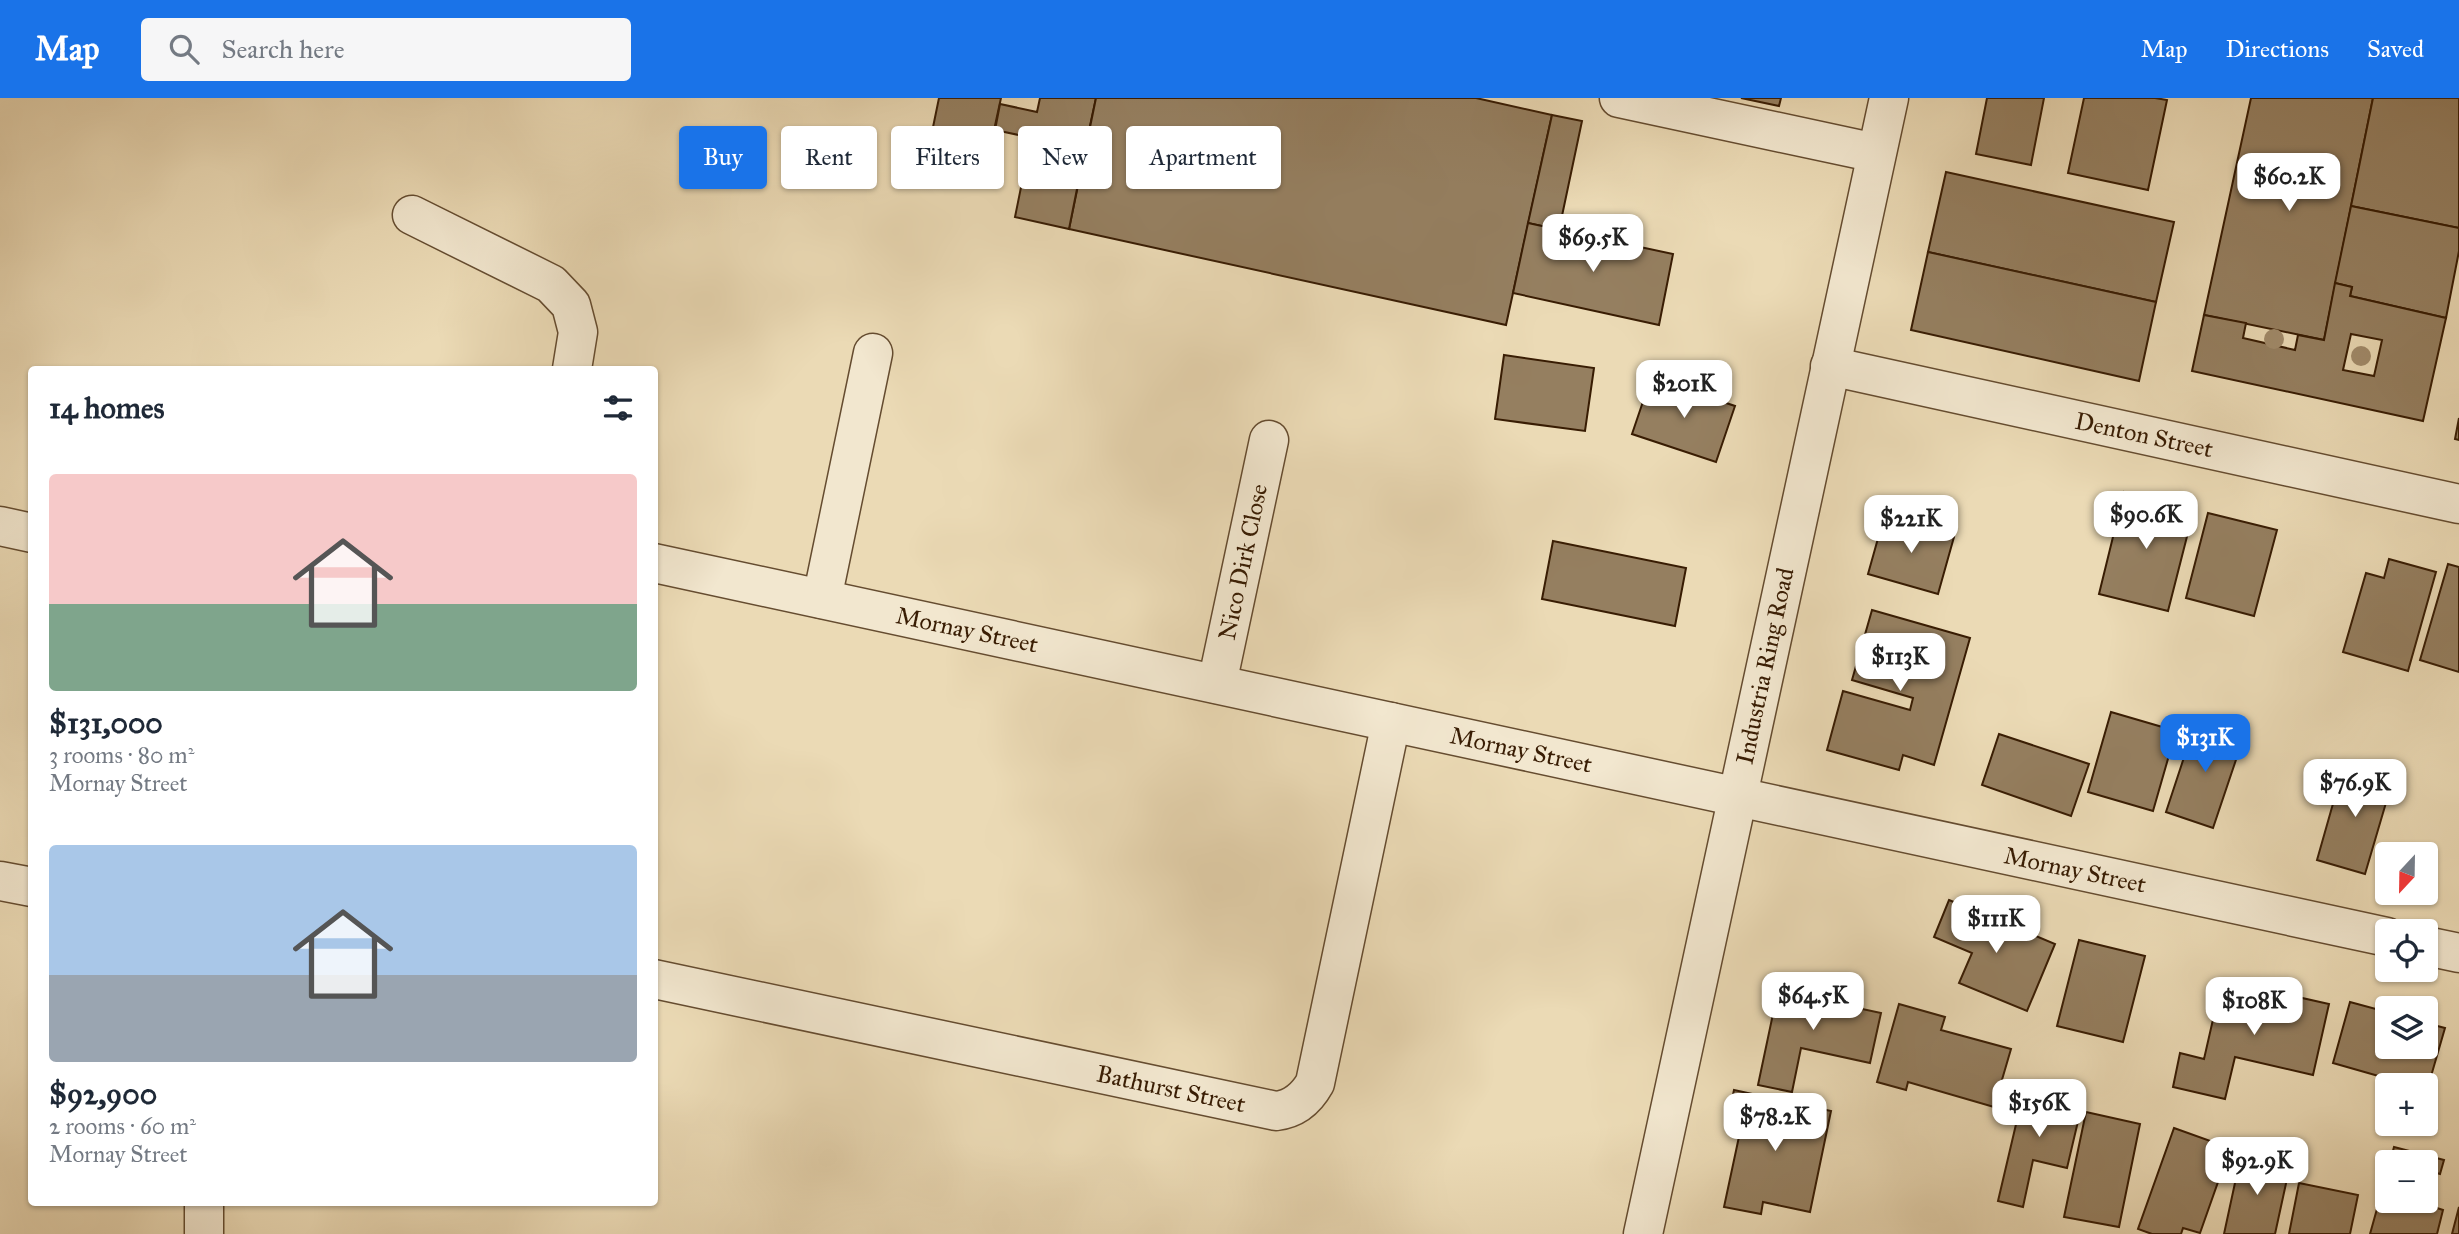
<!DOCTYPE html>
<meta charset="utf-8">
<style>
:root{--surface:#fff;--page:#f6f6f7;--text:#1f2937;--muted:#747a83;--accent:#1a73e8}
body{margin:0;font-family:"IM FELL Great Primer",serif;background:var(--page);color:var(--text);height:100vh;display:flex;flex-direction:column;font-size:26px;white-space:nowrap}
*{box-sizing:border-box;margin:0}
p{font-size:23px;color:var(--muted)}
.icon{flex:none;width:38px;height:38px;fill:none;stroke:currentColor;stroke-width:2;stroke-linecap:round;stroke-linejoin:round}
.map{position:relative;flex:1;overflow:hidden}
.sheet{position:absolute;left:28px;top:268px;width:630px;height:840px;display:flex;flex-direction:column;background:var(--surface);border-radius:7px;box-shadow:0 2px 5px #0004}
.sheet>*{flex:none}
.banner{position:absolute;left:679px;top:28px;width:665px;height:63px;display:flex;gap:14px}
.needle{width:46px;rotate:202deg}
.controls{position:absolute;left:2375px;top:744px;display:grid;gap:14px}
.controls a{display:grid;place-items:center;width:63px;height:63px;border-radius:7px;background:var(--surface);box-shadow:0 2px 5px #0004;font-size:35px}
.price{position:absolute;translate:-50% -60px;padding:0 16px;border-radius:14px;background:#fff;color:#222;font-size:23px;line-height:46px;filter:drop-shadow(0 2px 4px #0008)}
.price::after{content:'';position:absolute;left:50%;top:42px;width:21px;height:16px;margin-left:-10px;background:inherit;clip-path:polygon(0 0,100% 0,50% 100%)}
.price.on{background:var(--accent);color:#fff}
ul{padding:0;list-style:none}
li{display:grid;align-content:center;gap:14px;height:371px;padding:0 21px}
li span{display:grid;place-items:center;height:217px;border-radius:7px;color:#555}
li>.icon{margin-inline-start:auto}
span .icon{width:126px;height:126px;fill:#fffc;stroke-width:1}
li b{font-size:30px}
h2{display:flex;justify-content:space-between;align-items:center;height:84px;padding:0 21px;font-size:30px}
.pill{padding:0 24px;border-radius:7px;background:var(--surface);box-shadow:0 2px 5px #0004;font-size:24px;line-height:63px}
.pill.on{background:var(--accent);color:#fff}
header{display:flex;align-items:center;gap:42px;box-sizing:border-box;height:98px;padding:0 35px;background:var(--accent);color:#fff}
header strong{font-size:33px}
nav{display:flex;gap:38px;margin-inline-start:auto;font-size:24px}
.search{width:490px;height:63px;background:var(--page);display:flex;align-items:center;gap:18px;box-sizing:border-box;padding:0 24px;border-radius:7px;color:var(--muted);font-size:26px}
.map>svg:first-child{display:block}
.building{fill:#957f60;stroke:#381c03;stroke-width:2;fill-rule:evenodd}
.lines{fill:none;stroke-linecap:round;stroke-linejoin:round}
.minor-casing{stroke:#654c30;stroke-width:41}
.minor{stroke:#f2e7cf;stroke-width:38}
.tree{fill:#a18b6b}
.labels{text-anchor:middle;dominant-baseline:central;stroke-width:5;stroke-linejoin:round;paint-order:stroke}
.street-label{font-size:24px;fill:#381c03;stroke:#f2e7cf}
</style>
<header>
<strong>Map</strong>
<div class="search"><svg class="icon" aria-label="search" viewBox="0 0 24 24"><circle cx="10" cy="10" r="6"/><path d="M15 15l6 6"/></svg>Search here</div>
<nav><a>Map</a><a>Directions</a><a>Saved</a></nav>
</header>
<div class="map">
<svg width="2459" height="1136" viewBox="0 0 2459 1136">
<rect width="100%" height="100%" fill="#ebdab5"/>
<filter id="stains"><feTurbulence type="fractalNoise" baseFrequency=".00286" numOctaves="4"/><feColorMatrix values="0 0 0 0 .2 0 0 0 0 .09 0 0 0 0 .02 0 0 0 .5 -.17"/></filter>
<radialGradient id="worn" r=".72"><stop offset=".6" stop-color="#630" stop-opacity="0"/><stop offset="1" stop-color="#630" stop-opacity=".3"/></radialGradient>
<g class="building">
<polygon points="939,0 1001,0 991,46 932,34"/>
<polygon points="1040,0 1096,0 1085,51 995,32 1000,6 1037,14"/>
<polygon points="1096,0 1476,0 1552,17 1506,227 1069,131"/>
<polygon points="1741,0 1781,0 1779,8"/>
<polygon points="1987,0 2044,0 2031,67 1976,56"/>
<polygon points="2084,0 2155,0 2167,2 2148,92 2068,75"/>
<polygon points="2251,0 2373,0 2324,242 2204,217"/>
<polygon points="2373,0 2459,0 2459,130 2351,108"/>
<polygon points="1552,17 1582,23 1559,132 1528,125"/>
<polygon points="1031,40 1085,51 1069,131 1015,119"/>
<polygon points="1946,74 2174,124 2156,204 1928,154"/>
<polygon points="2351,108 2459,130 2459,153 2446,220 2350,198 2352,189 2335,185"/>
<polygon points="1528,125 1673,156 1659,227 1513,195"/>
<polygon points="1928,154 2156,204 2139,283 1911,232"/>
<path d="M2335,185L2352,189L2350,198L2446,220L2423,323L2192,273L2204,217L2246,225L2243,240L2295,252L2298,237L2324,242ZM2351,236L2382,242L2374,278L2343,272Z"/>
<polygon points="1504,257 1594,270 1585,333 1495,321"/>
<polygon points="1651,280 1735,308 1716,364 1632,336"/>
<polygon points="2459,320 2459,342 2455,341"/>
<polygon points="2124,394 2194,411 2168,513 2099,496"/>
<polygon points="2208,415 2277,432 2254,518 2186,500"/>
<polygon points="1884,419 1954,439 1938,496 1868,476"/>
<polygon points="1553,443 1686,470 1675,528 1542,501"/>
<polygon points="2389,461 2436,474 2408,573 2343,554 2366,475 2384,480"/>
<polygon points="2448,466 2459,469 2459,574 2420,562"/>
<polygon points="1872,512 1970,540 1934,667 1903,657 1899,672 1827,652 1843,593 1910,612 1913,600 1852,582"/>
<polygon points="2111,614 2176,633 2153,713 2088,694"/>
<polygon points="2196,623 2244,638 2213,730 2166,714"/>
<polygon points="1999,636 2089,666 2071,718 1982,687"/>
<polygon points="2344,667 2393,681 2365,776 2317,762"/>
<polygon points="1949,802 2055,846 2027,913 1959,885 1972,855 1934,839"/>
<polygon points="2079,842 2145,858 2123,944 2057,928"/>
<polygon points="1781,878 1814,885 1811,900 1881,915 1870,965 1801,950 1792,994 1758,987"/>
<polygon points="2222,882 2329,906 2313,977 2235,959 2225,1001 2173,989 2180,955 2204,961"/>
<polygon points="2350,904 2387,914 2387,948 2426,948 2426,925 2445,930 2427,992 2426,987 2410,987 2333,965"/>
<polygon points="1899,906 1945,919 1941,932 2011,951 1994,1009 1908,984 1906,992 1877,984"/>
<polygon points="2025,988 2083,1002 2067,1070 2033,1062 2023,1109 1998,1103"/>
<polygon points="1734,992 1831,1013 1810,1114 1763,1104 1761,1116 1724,1109 1740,1034 1726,1031"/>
<polygon points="2086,1014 2140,1026 2119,1129 2064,1119"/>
<polygon points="2174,1030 2230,1050 2200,1135 2183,1130 2181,1136 2152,1136 2138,1131"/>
<polygon points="2394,1049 2444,1062 2440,1076 2426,1072 2426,1064 2390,1064"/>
<polygon points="2241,1057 2290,1067 2275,1136 2224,1136"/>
<polygon points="2387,1075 2387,1102 2412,1102 2443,1112 2437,1136 2370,1136"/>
<polygon points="2299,1085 2358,1097 2350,1136 2289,1136"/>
<polygon points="2459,1109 2459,1136 2452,1136"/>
</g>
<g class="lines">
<defs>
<g id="minor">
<polyline points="1619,0 1876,55"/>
<polyline points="412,117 551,186 571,207 578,234 572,271"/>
<polyline points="1830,268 2459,406"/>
<polyline points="0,428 32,435"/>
<polyline points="654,465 2387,839"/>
<polyline points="822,501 873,255"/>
<polyline points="1217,586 1269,342"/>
<polyline points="0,783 32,789"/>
<polyline points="2426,848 2459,855"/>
<path d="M654,881L1276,1013C1294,1011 1306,1001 1315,985L1391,624"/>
<polyline points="204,1136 204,1104"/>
<polyline points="1643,1136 1889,0"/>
</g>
</defs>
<use href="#minor" class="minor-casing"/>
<use href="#minor" class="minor"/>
</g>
<g class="tree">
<circle cx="2274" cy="241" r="10"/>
<circle cx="2361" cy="258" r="10"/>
</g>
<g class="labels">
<g class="street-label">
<text transform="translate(2144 337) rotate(12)">Denton Street</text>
<text transform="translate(1243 464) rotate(-78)">Nico Dirk Close</text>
<text transform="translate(967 532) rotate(12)">Mornay Street</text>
<text transform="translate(1765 568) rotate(-78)">Industria Ring Road</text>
<text transform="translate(1521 652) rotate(12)">Mornay Street</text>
<text transform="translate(2075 772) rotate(12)">Mornay Street</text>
<text transform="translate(1171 991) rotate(12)">Bathurst Street</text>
</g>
</g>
<rect width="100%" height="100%" filter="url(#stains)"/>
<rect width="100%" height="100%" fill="url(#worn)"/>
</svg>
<div class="controls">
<a><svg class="needle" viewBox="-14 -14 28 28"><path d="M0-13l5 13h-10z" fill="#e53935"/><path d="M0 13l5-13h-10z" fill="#747a83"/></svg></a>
<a><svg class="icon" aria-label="locate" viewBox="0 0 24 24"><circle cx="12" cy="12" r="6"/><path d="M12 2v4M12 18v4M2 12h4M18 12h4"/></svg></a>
<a><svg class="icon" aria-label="layers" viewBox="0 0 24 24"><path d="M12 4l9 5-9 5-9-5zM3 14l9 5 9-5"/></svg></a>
<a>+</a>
<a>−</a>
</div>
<b class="price" style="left:2289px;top:115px">$60.2K</b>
<b class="price" style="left:1593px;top:176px">$69.5K</b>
<b class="price" style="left:1684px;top:322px">$201K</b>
<b class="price" style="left:2146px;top:453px">$90.6K</b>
<b class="price" style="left:1911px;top:457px">$221K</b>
<b class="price" style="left:1900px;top:595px">$113K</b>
<b class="price on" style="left:2205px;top:676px">$131K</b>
<b class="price" style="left:2355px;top:721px">$76.9K</b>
<b class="price" style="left:1996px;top:857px">$111K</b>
<b class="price" style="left:1813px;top:934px">$64.5K</b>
<b class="price" style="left:2254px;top:939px">$108K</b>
<b class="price" style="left:2039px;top:1041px">$156K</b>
<b class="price" style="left:1775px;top:1055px">$78.2K</b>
<b class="price" style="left:2257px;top:1099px">$92.9K</b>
<div class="banner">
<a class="pill on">Buy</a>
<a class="pill">Rent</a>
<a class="pill">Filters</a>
<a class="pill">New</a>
<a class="pill">Apartment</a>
</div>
<section class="sheet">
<h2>14 homes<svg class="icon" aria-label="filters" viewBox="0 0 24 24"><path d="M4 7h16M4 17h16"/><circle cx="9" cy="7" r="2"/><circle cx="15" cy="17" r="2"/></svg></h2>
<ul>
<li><span style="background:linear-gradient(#f6c9c9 60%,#7fa58c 0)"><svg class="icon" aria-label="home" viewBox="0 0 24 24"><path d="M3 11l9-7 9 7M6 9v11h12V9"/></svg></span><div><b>$131,000</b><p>3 rooms · 80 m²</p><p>Mornay Street</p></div></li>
<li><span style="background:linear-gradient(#a9c7e8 60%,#9aa5b1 0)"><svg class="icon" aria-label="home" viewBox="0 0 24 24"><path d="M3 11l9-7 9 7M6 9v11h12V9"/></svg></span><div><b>$92,900</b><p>2 rooms · 60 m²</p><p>Mornay Street</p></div></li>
</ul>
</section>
</div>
